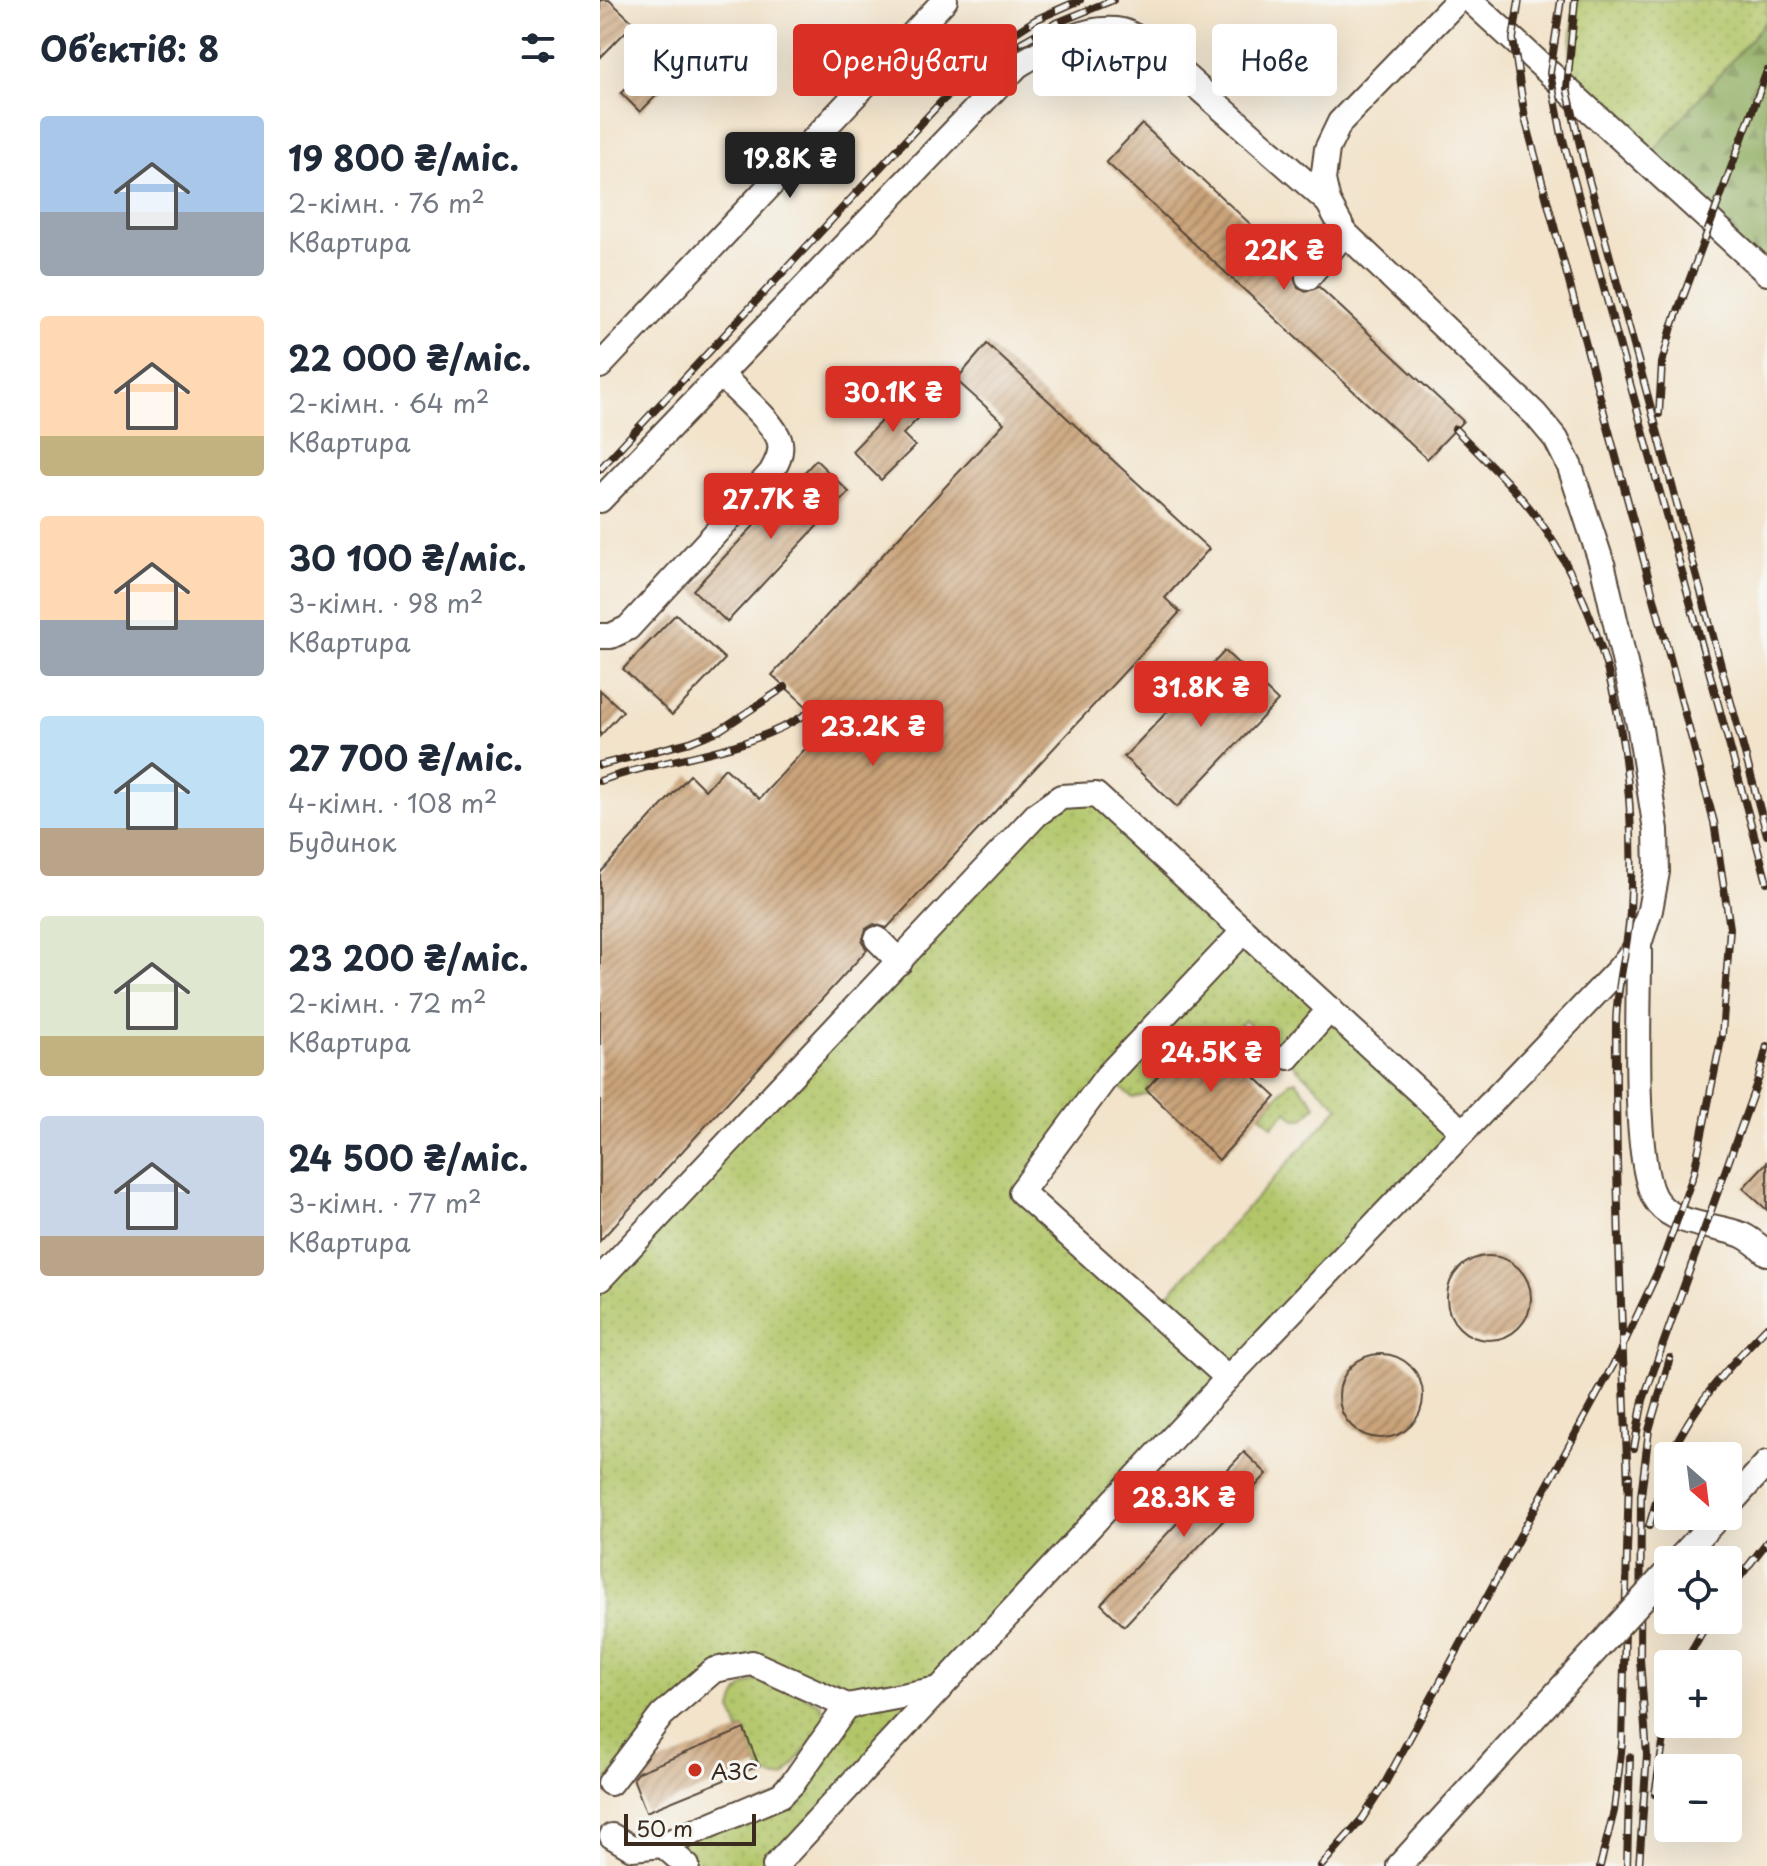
<!DOCTYPE html>
<html lang="uk">
<meta charset="utf-8">
<style>
:root{--surface:#fff;--page:#f6f6f7;--text:#1f2937;--muted:#747a83;--accent:#d93025}
body{margin:0;font-family:"Playpen Sans",sans-serif;background:var(--page);color:var(--text);height:100vh;display:flex;flex-direction:column;font-size:30px;white-space:nowrap}
*{box-sizing:border-box;margin:0}
p{font-size:26px;color:var(--muted)}
.icon{flex:none;width:44px;height:44px;fill:none;stroke:currentColor;stroke-width:2;stroke-linecap:round;stroke-linejoin:round}
.map{position:relative;flex:1;overflow:hidden}
.drawer{display:flex;flex-direction:column;background:var(--surface);width:600px}
.drawer>*{flex:none}
.guide{position:absolute;left:24px;top:24px;width:760px;height:72px;display:flex;gap:16px}
.needle{width:52px;rotate:152deg}
.controls{position:absolute;left:1054px;top:1442px;display:grid;gap:16px}
.controls a{display:grid;place-items:center;width:88px;height:88px;border-radius:8px;background:var(--surface);box-shadow:0 8px 32px #0002;font-size:40px}
.scale{position:absolute;left:24px;bottom:20px;width:132px;box-sizing:border-box;padding-left:8px;border:4px solid #3b2a1e;border-top:0;font-size:22px;line-height:28px;white-space:nowrap;color:#3b2a1e;-webkit-text-stroke:6px #f6f6f2;paint-order:stroke}
.price{position:absolute;translate:-50% -68px;padding:0 18px;border-radius:8px;background:var(--accent);color:#fff;font-size:26px;line-height:52px;filter:drop-shadow(0 2px 4px #0008)}
.price::after{content:'';position:absolute;left:50%;top:48px;width:24px;height:18px;margin-left:-12px;background:inherit;clip-path:polygon(0 0,100% 0,50% 100%)}
.price.active{background:#222;color:#fff}
ul{padding:0;list-style:none}
li{display:flex;align-items:center;gap:24px;height:200px;padding:0 40px}
li span{display:grid;place-items:center;flex:none;width:224px;height:160px;border-radius:8px;color:#555}
li>.icon{margin-inline-start:auto}
span .icon{width:96px;height:96px;fill:#fffc;stroke-width:1}
li b{font-size:34px}
h2{display:flex;justify-content:space-between;align-items:center;height:96px;padding:0 40px;font-size:34px}
.chip{padding:0 28px;border-radius:8px;background:var(--surface);box-shadow:0 8px 32px #0002;font-size:28px;line-height:72px}
.chip.active{background:var(--accent);color:#fff}
main{display:flex;flex:1;min-height:0}
.map>svg:first-child{display:block}
.grass{fill:url(#grass-dots);stroke:#767844;stroke-width:2;fill-rule:evenodd}
.forest{fill:url(#forest-firs);stroke:#646a3e;stroke-width:2}
.building{fill:url(#building-hatch)}
.lines{fill:none;stroke-linecap:round;stroke-linejoin:round}
.minor-casing{stroke:#564638;stroke-width:28}
.minor{stroke:#fff;stroke-width:24}
.rail-casing{stroke:#3b2a1e;stroke-width:8}
.rail{stroke:#f6f6f2;stroke-width:5;stroke-dasharray:15;stroke-linecap:butt}
.minor-bridge-casing{stroke:#564638;stroke-width:28;stroke-linecap:butt}
.minor-bridge{stroke:#fff;stroke-width:24}
.poi-dot{fill:#c8321e;stroke:#f6f6f2;stroke-width:3}
.labels{text-anchor:middle;dominant-baseline:central;stroke-width:6;stroke-linejoin:round;paint-order:stroke}
.poi-label{font-size:22px;fill:#3b2a1e;stroke:#f6f6f2;text-anchor:start}
</style>
<main>
<section class="drawer">
<h2>Об’єктів: 8<svg class="icon" aria-label="filters" viewBox="0 0 24 24"><path d="M4 7h16M4 17h16"/><circle cx="9" cy="7" r="2"/><circle cx="15" cy="17" r="2"/></svg></h2>
<ul>
<li><span style="background:linear-gradient(#a9c7e8 60%,#9aa5b1 0)"><svg class="icon" aria-label="home" viewBox="0 0 24 24"><path d="M3 11l9-7 9 7M6 9v11h12V9"/></svg></span><div><b>19 800 ₴/міс.</b><p>2-кімн. · 76 m²</p><p>Квартира</p></div></li>
<li><span style="background:linear-gradient(#ffd9b3 75%,#c2b280 0)"><svg class="icon" aria-label="home" viewBox="0 0 24 24"><path d="M3 11l9-7 9 7M6 9v11h12V9"/></svg></span><div><b>22 000 ₴/міс.</b><p>2-кімн. · 64 m²</p><p>Квартира</p></div></li>
<li><span style="background:linear-gradient(#ffd9b3 65%,#9aa5b1 0)"><svg class="icon" aria-label="home" viewBox="0 0 24 24"><path d="M3 11l9-7 9 7M6 9v11h12V9"/></svg></span><div><b>30 100 ₴/міс.</b><p>3-кімн. · 98 m²</p><p>Квартира</p></div></li>
<li><span style="background:linear-gradient(#bfe0f5 70%,#b9a48a 0)"><svg class="icon" aria-label="home" viewBox="0 0 24 24"><path d="M3 11l9-7 9 7M6 9v11h12V9"/></svg></span><div><b>27 700 ₴/міс.</b><p>4-кімн. · 108 m²</p><p>Будинок</p></div></li>
<li><span style="background:linear-gradient(#dfe7d0 75%,#c2b280 0)"><svg class="icon" aria-label="home" viewBox="0 0 24 24"><path d="M3 11l9-7 9 7M6 9v11h12V9"/></svg></span><div><b>23 200 ₴/міс.</b><p>2-кімн. · 72 m²</p><p>Квартира</p></div></li>
<li><span style="background:linear-gradient(#c9d6e8 75%,#b9a48a 0)"><svg class="icon" aria-label="home" viewBox="0 0 24 24"><path d="M3 11l9-7 9 7M6 9v11h12V9"/></svg></span><div><b>24 500 ₴/міс.</b><p>3-кімн. · 77 m²</p><p>Квартира</p></div></li>
</ul>
</section>
<div class="map">
<svg width="1167" height="1866" viewBox="0 0 1167 1866">
<defs>
<pattern id="grass-dots" width="8" height="8" patternUnits="userSpaceOnUse" patternTransform="scale(2)"><rect width="8" height="8" fill="#b2c669"/><path d="M2 2h.1M6 6h.1" fill="none" stroke="#9aaa5b" stroke-width="1.8" stroke-linecap="round"/></pattern>
<pattern id="forest-firs" width="22" height="20" patternUnits="userSpaceOnUse" patternTransform="scale(2)"><rect width="22" height="20" fill="#8dab5d"/><path d="M5 1l3.5 6h-7zM16 11l3.5 6h-7z" fill="#748b4c"/></pattern>
<pattern id="building-hatch" width="6" height="6" patternUnits="userSpaceOnUse" patternTransform="scale(2)"><rect width="6" height="6" fill="#caa379"/><path d="M-1 1l2-2M0 6l6-6M5 7l2-2" fill="none" stroke="#a58563"/></pattern>
</defs>
<rect width="100%" height="100%" fill="#f6f6f2"/>
<filter id="ink" filterUnits="userSpaceOnUse"><feTurbulence type="fractalNoise" baseFrequency=".0125" numOctaves="2"/><feDisplacementMap in="SourceGraphic" scale="16" xChannelSelector="R" yChannelSelector="G"/><feConvolveMatrix kernelMatrix="1 2 1 2 8 2 1 2 1" color-interpolation-filters="sRGB"/></filter>
<filter id="wash" filterUnits="userSpaceOnUse"><feTurbulence type="fractalNoise" baseFrequency=".006" numOctaves="4" result="noise"/><feDisplacementMap in="SourceGraphic" scale="32" xChannelSelector="R" yChannelSelector="G"/><feGaussianBlur stdDeviation="1.8" result="paint"/><feColorMatrix in="noise" values="0 0 0 0 0 0 0 0 0 0 0 0 0 0 0 0 0 1.4 0 .05"/><feComposite in="paint" operator="in"/></filter>
<g filter="url(#wash)">
<rect width="100%" height="100%" fill="#f2e3ca"/>
<g class="grass">
<polygon points="975,0 1167,0 1167,20 1045,161 967,88"/>
<path d="M496,795L863,1132L175,1866H87L63,1845L181,1795L247,1707L152,1663L114,1670L0,1787V1282L437,814ZM645,1020L739,1107L564,1299L562,1307L422,1192L507,1077L533,1098L549,1093L546,1089L602,1029L621,1046Z"/>
<polygon points="696,1081 716,1105 704,1119 695,1119 687,1111 672,1126 661,1115 689,1083"/>
<path d="M168,1677L220,1704L228,1717L185,1777L175,1778L161,1772L144,1729L139,1731L132,1711C135,1689 147,1681 168,1677Z"/>
</g>
<polygon class="forest" points="1167,20 1167,273 1045,161"/>
<g id="blocks">
<g class="building">
<polygon points="0,0 9,0 34,23 0,58"/>
<polygon points="51,62 71,81 40,112 21,93"/>
<polygon points="542,124 697,267 693,275 698,288 706,292 719,287 863,421 827,459 506,162"/>
<polygon points="387,344 609,549 565,598 580,612 287,928 274,924 266,929 262,942 267,950 0,1241 0,873 90,775 105,790 125,768 159,799 227,725 172,675 404,423 356,380"/>
<polygon points="317,384 335,401 303,434 315,446 281,480 252,451"/>
<polygon points="216,460 249,492 127,622 93,590"/>
<polygon points="76,614 125,659 72,715 23,669"/>
<polygon points="625,651 678,701 577,807 524,757"/>
<polygon points="0,690 23,711 0,736"/>
<polygon points="602,1028 676,1097 619,1160 546,1089"/>
<polygon points="1167,1162 1167,1210 1143,1188"/>
<circle cx="889" cy="1298" r="42"/>
<circle cx="781" cy="1396" r="42"/>
<polygon points="644,1452 667,1474 524,1626 501,1604"/>
<polygon points="144,1729 159,1766 46,1812 33,1778 38,1772"/>
</g>
</g>
</g>
<g filter="url(#ink)">
<use href="#blocks" fill-opacity="0" stroke="#564638" stroke-width="2"/>
<g class="lines">
<defs>
<g id="minor">
<polyline points="870,0 1167,273"/>
<polyline points="708,277 745,233"/>
<polyline points="0,366 345,0"/>
<path d="M0,500L418,65C447,48 486,24 522,31C531,33 542,41 551,46L728,202"/>
<path d="M0,636H11L28,628L171,473C176,464 182,454 180,443C177,424 135,390 121,375"/>
<polyline points="277,939 300,962"/>
<path d="M1039,944C1040,993 1030,1171 1058,1203C1076,1226 1118,1225 1142,1235C1151,1239 1160,1247 1167,1253"/>
<polyline points="688,1057 730,1009"/>
<polyline points="0,1279 437,814 461,797 496,795 863,1132"/>
<polyline points="628,1378 421,1192 507,1076 644,931"/>
<polyline points="1128,1506 1167,1463"/>
<polyline points="1078,1560 1119,1516"/>
<polyline points="10,1783 62,1715 114,1670 152,1663 247,1706 339,1689"/>
<polyline points="12,1836 32,1848 63,1845 181,1795 193,1783 247,1706"/>
<polyline points="63,1845 87,1866"/>
<polyline points="175,1866 628,1378 1019,969 1039,944 1050,910 1057,872 1056,830 1040,729 1003,567 970,467 956,439 935,414 745,233 728,202 723,180 727,149 740,122 858,0"/>
<polyline points="799,1866 892,1764"/>
</g>
</defs>
<use href="#minor" class="minor-casing"/>
<use href="#minor" class="minor"/>
<defs>
<g id="rail">
<polyline points="961,0 950,73 962,136 1167,882"/>
<polyline points="975,0 967,88 983,158 1167,835"/>
<polyline points="379,56 435,20 480,0"/>
<polyline points="1059,414 1062,363 1072,327 1167,71"/>
<path d="M855,429C890,465 928,499 954,543C1019,650 1037,787 1030,911C1028,949 1016,987 1016,1025C1015,1178 1022,1332 1028,1485"/>
<polyline points="0,469 342,101 388,61 454,24 513,0"/>
<polyline points="0,765 90,742 120,730 185,687"/>
<path d="M0,781C73,755 144,755 211,711"/>
<polyline points="1034,1448 1043,1400 1159,1077 1167,1046"/>
<path d="M1070,1456C1094,1404 1128,1367 1167,1327"/>
<polyline points="1049,1526 1068,1461"/>
<polyline points="1128,1592 1167,1542"/>
<polyline points="1084,1664 1109,1620"/>
<polyline points="1055,1794 1068,1713"/>
<polyline points="721,1866 762,1819 784,1785 1017,1358 1060,1267 1094,1173 1122,1035 1130,928 1114,822 925,118 913,39 919,0"/>
<polyline points="1000,1866 1014,1811 1022,1744 1029,1476"/>
<polyline points="1027,1866 1030,1757"/>
<polyline points="1039,1866 1047,1755 1040,1659 1041,1496 1049,1430 1070,1358"/>
</g>
</defs>
<use href="#rail" class="rail-casing"/>
<use href="#rail" class="rail"/>
<defs>
<polyline id="minor-bridge" points="892,1764 1068,1571"/>
</defs>
<use href="#minor-bridge" class="minor-bridge-casing"/>
<use href="#minor-bridge" class="minor-bridge"/>
</g>
</g>
<circle class="poi-dot" cx="95" cy="1770" r="8"/>
<g class="labels">
<g class="poi-label">
<text x="111" y="1770">АЗС</text>
</g>
</g>
</svg>
<div class="controls">
<a><svg class="needle" viewBox="-14 -14 28 28"><path d="M0-13l5 13h-10z" fill="#e53935"/><path d="M0 13l5-13h-10z" fill="#747a83"/></svg></a>
<a><svg class="icon" aria-label="locate" viewBox="0 0 24 24"><circle cx="12" cy="12" r="6"/><path d="M12 2v4M12 18v4M2 12h4M18 12h4"/></svg></a>
<a>+</a>
<a>−</a>
</div>
<div class="scale">50 m</div>
<b class="price active" style="left:190px;top:200px">19.8K ₴</b>
<b class="price" style="left:684px;top:292px">22K ₴</b>
<b class="price" style="left:293px;top:434px">30.1K ₴</b>
<b class="price" style="left:171px;top:541px">27.7K ₴</b>
<b class="price" style="left:601px;top:729px">31.8K ₴</b>
<b class="price" style="left:273px;top:768px">23.2K ₴</b>
<b class="price" style="left:611px;top:1094px">24.5K ₴</b>
<b class="price" style="left:584px;top:1539px">28.3K ₴</b>
<div class="guide">
<a class="chip">Купити</a>
<a class="chip active">Орендувати</a>
<a class="chip">Фільтри</a>
<a class="chip">Нове</a>
</div>
</div>
</main>
